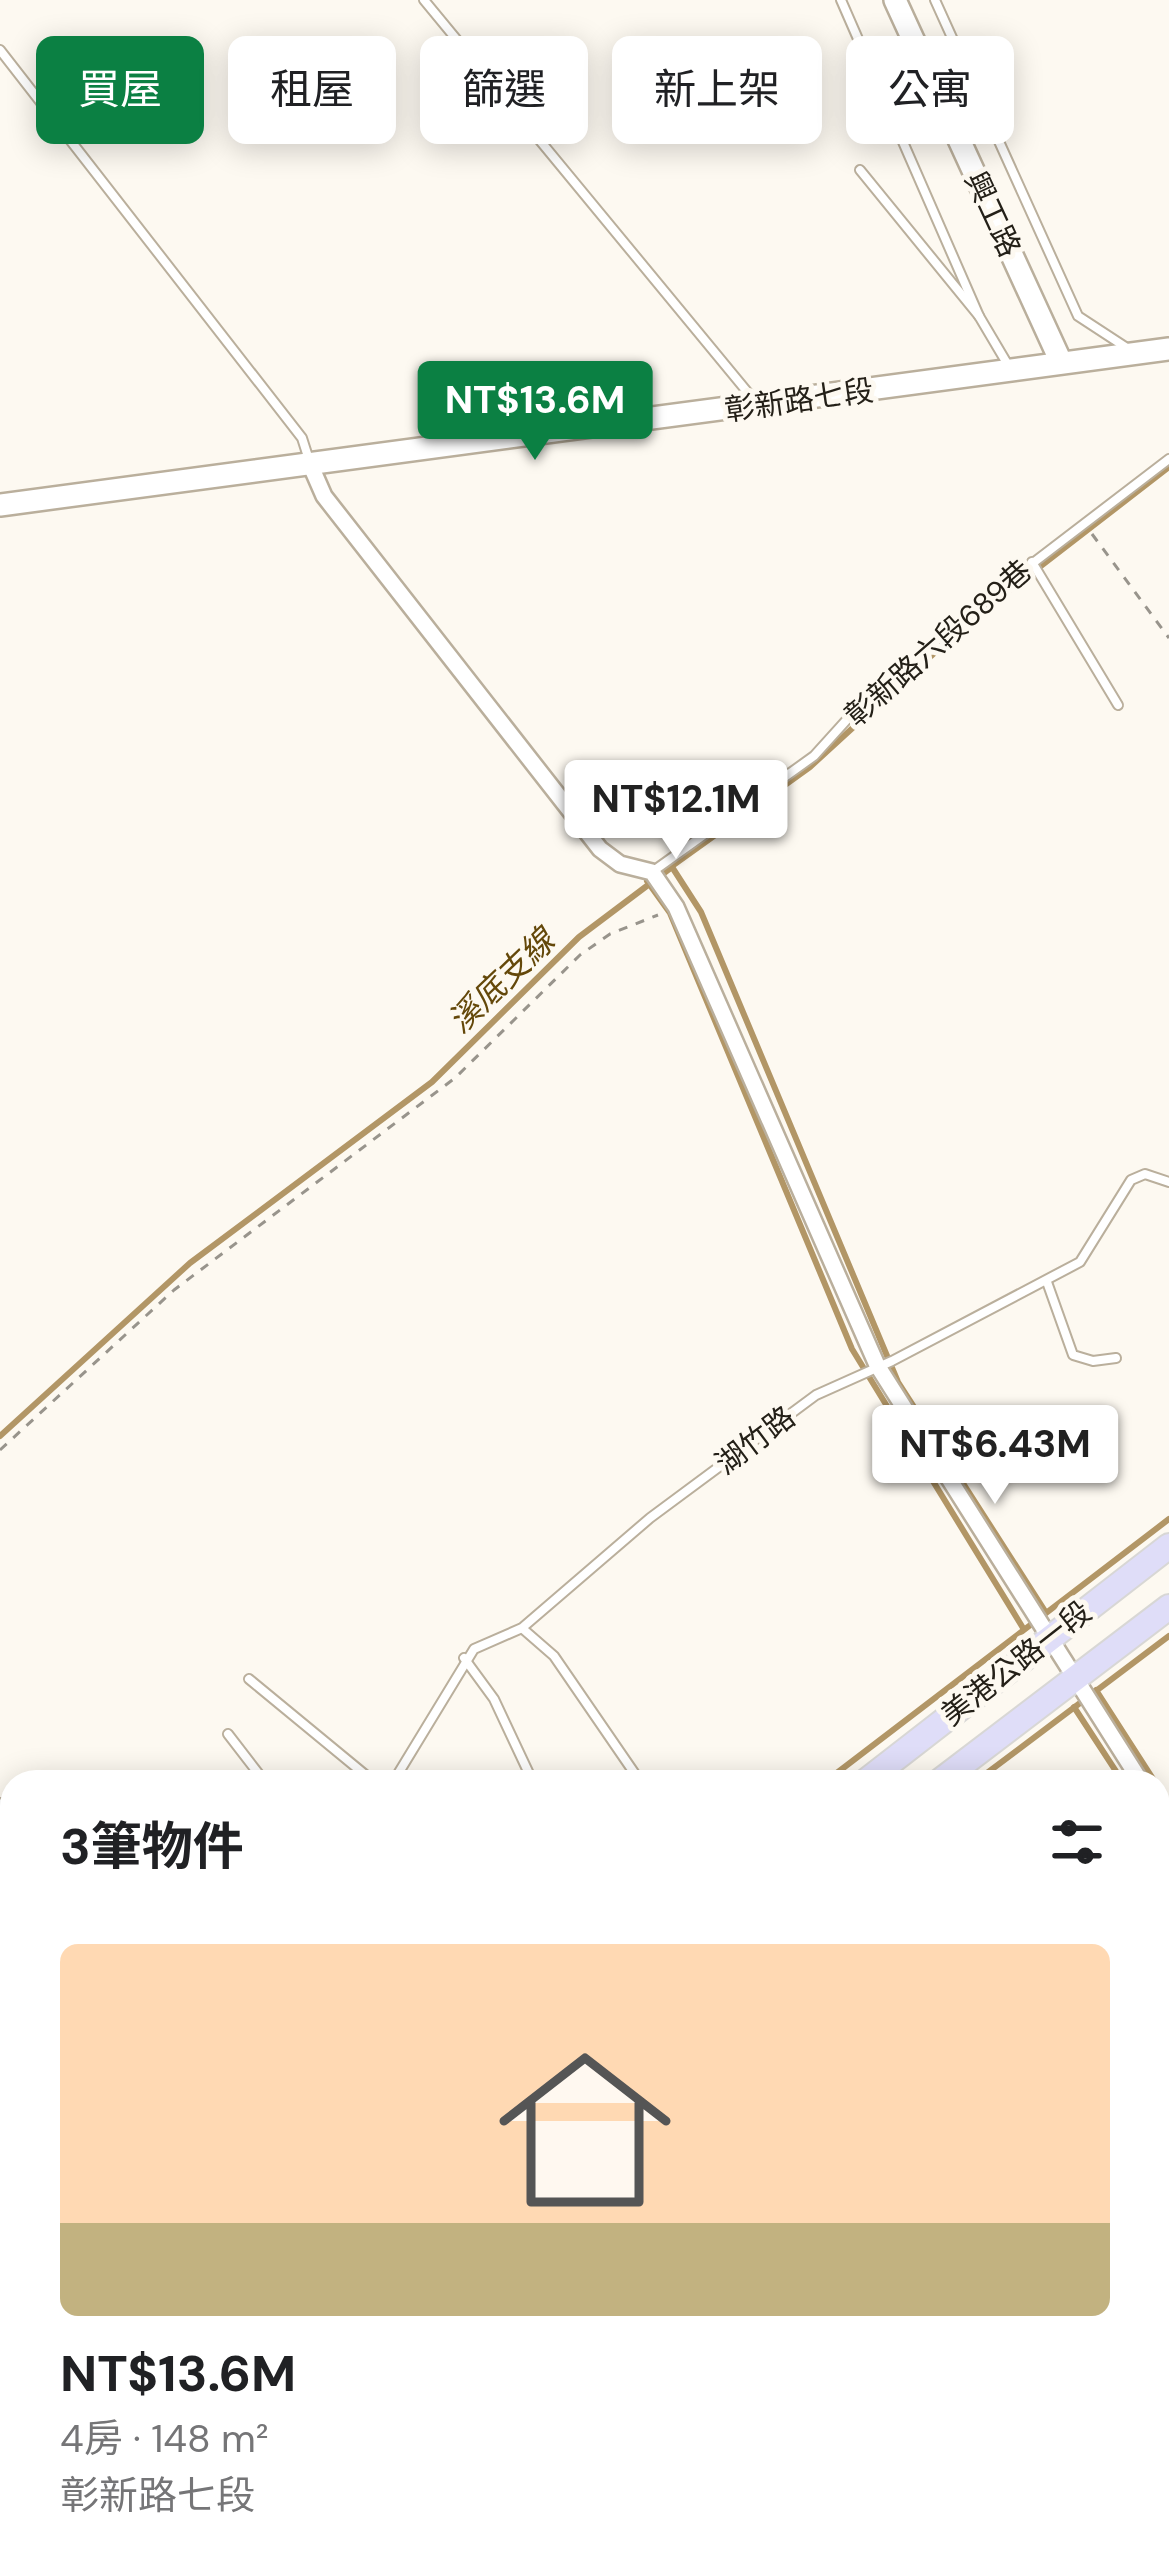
<!DOCTYPE html>
<html lang="zh-TW">
<meta charset="utf-8">
<style>
:root{--surface:#fff;--page:#f2f2f2;--text:#202124;--muted:#757577;--accent:#0b8043}
body{margin:0;font-family:"DM Sans","Noto Sans TC",sans-serif;background:var(--page);color:var(--text);height:100vh;display:flex;flex-direction:column;font-size:45px;white-space:nowrap}
*{box-sizing:border-box;margin:0}
p{font-size:39px;color:var(--muted)}
.icon{flex:none;width:66px;height:66px;fill:none;stroke:currentColor;stroke-width:2;stroke-linecap:round;stroke-linejoin:round}
.map{position:relative;flex:1;overflow:hidden}
.side{position:absolute;left:0px;top:1770px;width:1170px;height:807px;display:flex;flex-direction:column;background:var(--surface);border-radius:36px 36px 0 0;box-shadow:0 6px 30px #0003}
.side>*{flex:none}
.banner{position:absolute;left:36px;top:36px;width:1098px;height:108px;display:flex;gap:24px}
.price{position:absolute;translate:-50% -102px;padding:0 27px;border-radius:12px;background:#fff;color:#222;font-size:39px;line-height:78px;filter:drop-shadow(0 3px 6px #0008)}
.price::after{content:'';position:absolute;left:50%;top:72px;width:36px;height:27px;margin-left:-18px;background:inherit;clip-path:polygon(0 0,100% 0,50% 100%)}
.price.current{background:var(--accent);color:#fff}
ul{padding:0;list-style:none}
li{display:grid;align-content:center;gap:24px;height:636px;padding:0 60px}
li span{display:grid;place-items:center;height:372px;border-radius:18px;color:#555}
li>.icon{margin-inline-start:auto}
span .icon{width:216px;height:216px;fill:#fffc;stroke-width:1}
li b{font-size:51px}
h2{display:flex;justify-content:space-between;align-items:center;height:144px;padding:0 60px;font-size:51px}
.chip{padding:0 42px;border-radius:18px;background:var(--surface);box-shadow:0 6px 30px #0003;font-size:42px;line-height:108px}
.chip.current{background:var(--accent);color:#fff}
.map>svg:first-child{display:block}
.green{fill:#dfc596}
.lines{fill:none;stroke-linecap:round;stroke-linejoin:round}
.stream{stroke:#b29666;stroke-width:6}
.lane-casing{stroke:#baaf9c;stroke-width:12}
.street-casing{stroke:#baaf9c;stroke-width:20}
.secondary-casing{stroke:#baaf9c;stroke-width:26}
.primary-casing{stroke:#d8d7d5;stroke-width:28}
.path{stroke:#98948c;stroke-width:3;stroke-dasharray:9 9;stroke-linecap:butt}
.lane{stroke:#fff;stroke-width:8}
.street{stroke:#fff;stroke-width:15}
.secondary{stroke:#fff;stroke-width:21}
.primary{stroke:#dfddf8;stroke-width:24}
.labels{text-anchor:middle;dominant-baseline:central;stroke-width:10;stroke-linejoin:round;paint-order:stroke}
.street-label{font-size:30px;fill:#242018;stroke:#fdf9f1}
.water-label{font-size:33px;font-style:italic;fill:#64480a;stroke:#fdf9f1}
</style>
<div class="map">
<svg width="1169" height="2576" viewBox="0 0 1169 2576">
<rect width="100%" height="100%" fill="#fdf9f1"/>
<g class="green">
<polygon points="1158,2162 1169,2171 1169,2576 1113,2576 1106,2565 1158,2565"/>
<polygon points="1103,2565 1090,2576 215,2576 213,2571 172,2567"/>
</g>
<g class="lines">
<g class="stream">
<polyline points="672,866 810,767 966,624 1169,467"/>
<polyline points="647,881 670,913 852,1349 1023,1628"/>
<polyline points="0,1436 190,1263 432,1082 579,937 672,867 701,912 898,1382 1045,1611"/>
<polyline points="1096,1690 1155,1782"/>
<polyline points="1074,1707 1123,1782"/>
<polyline points="825,1782 1169,1519"/>
<polyline points="975,1782 1169,1636"/>
<polyline points="1158,1787 1169,1804"/>
<polyline points="1158,1835 1169,1852"/>
<polyline points="0,2351 12,2345"/>
<polyline points="0,2482 12,2485"/>
</g>
<defs>
<g id="lane">
<polyline points="424,0 754,400"/>
<polyline points="841,0 979,316"/>
<polyline points="935,0 1078,316 1130,350"/>
<polyline points="0,50 302,438 310,463"/>
<polyline points="860,170 979,316 1008,365"/>
<polyline points="1032,562 1118,705"/>
<polyline points="652,872 814,756 861,704 982,602 1169,459"/>
<polyline points="1047,1282 1073,1355 1093,1361 1116,1358"/>
<polyline points="523,1629 554,1656 635,1774"/>
<polyline points="464,1658 494,1699 533,1782"/>
<polyline points="249,1679 374,1782"/>
<polyline points="228,1734 265,1782"/>
<polyline points="393,1782 474,1649 522,1628 650,1518 816,1395 892,1361 1080,1262 1131,1180 1145,1174 1169,1182"/>
<polyline points="1158,1988 1169,1985"/>
<polyline points="0,2143 12,2131"/>
<polyline points="0,2176 12,2191"/>
<polyline points="0,2248 12,2245"/>
<polyline points="1158,2331 1169,2333"/>
<polyline points="730,2565 730,2576"/>
<polyline points="952,2576 956,2565"/>
</g>
<g id="street">
<polyline points="310,464 324,496 600,849 620,864 652,872 676,907 877,1365 1141,1782"/>
<polyline points="0,1807 12,1820"/>
<polyline points="1158,1809 1169,1826"/>
<polyline points="108,2565 112,2576"/>
</g>
<g id="secondary">
<polyline points="895,0 1061,362"/>
<polyline points="0,505 1169,349"/>
</g>
<g id="primary">
<polyline points="865,1782 1169,1546"/>
<polyline points="939,1782 1169,1607"/>
<polyline points="0,2372 12,2366"/>
<polyline points="0,2425 12,2419"/>
</g>
</defs>
<use href="#lane" class="lane-casing"/>
<use href="#street" class="street-casing"/>
<use href="#secondary" class="secondary-casing"/>
<use href="#primary" class="primary-casing"/>
<g class="path">
<polyline points="1092,534 1169,638"/>
<polyline points="0,1450 174,1290 455,1078 580,955 610,934 658,915"/>
</g>
<use href="#lane" class="lane"/>
<use href="#street" class="street"/>
<use href="#secondary" class="secondary"/>
<use href="#primary" class="primary"/>
</g>
<g class="labels">
<g class="street-label">
<text transform="translate(993 214) rotate(65)">興工路</text>
<text transform="translate(799 400) rotate(-8)">彰新路七段</text>
<text transform="translate(938 643) rotate(-41)">彰新路六段689巷</text>
<text transform="translate(755 1440) rotate(-37)">湖竹路</text>
<text transform="translate(1016 1663) rotate(-38)">美港公路一段</text>
</g>
<g class="water-label">
<text transform="translate(501 981) rotate(-44)">溪底支線</text>
</g>
</g>
</svg>
<b class="price current" style="left:535px;top:463px">NT$13.6M</b>
<b class="price" style="left:676px;top:862px">NT$12.1M</b>
<b class="price" style="left:995px;top:1507px">NT$6.43M</b>
<div class="banner">
<a class="chip current">買屋</a>
<a class="chip">租屋</a>
<a class="chip">篩選</a>
<a class="chip">新上架</a>
<a class="chip">公寓</a>
</div>
<section class="side">
<h2>3筆物件<svg class="icon" aria-label="filters" viewBox="0 0 24 24"><path d="M4 7h16M4 17h16"/><circle cx="9" cy="7" r="2"/><circle cx="15" cy="17" r="2"/></svg></h2>
<ul>
<li><span style="background:linear-gradient(#ffd9b3 75%,#c2b280 0)"><svg class="icon" aria-label="home" viewBox="0 0 24 24"><path d="M3 11l9-7 9 7M6 9v11h12V9"/></svg></span><div><b>NT$13.6M</b><p>4房 · 148 m²</p><p>彰新路七段</p></div></li>
</ul>
</section>
</div>
